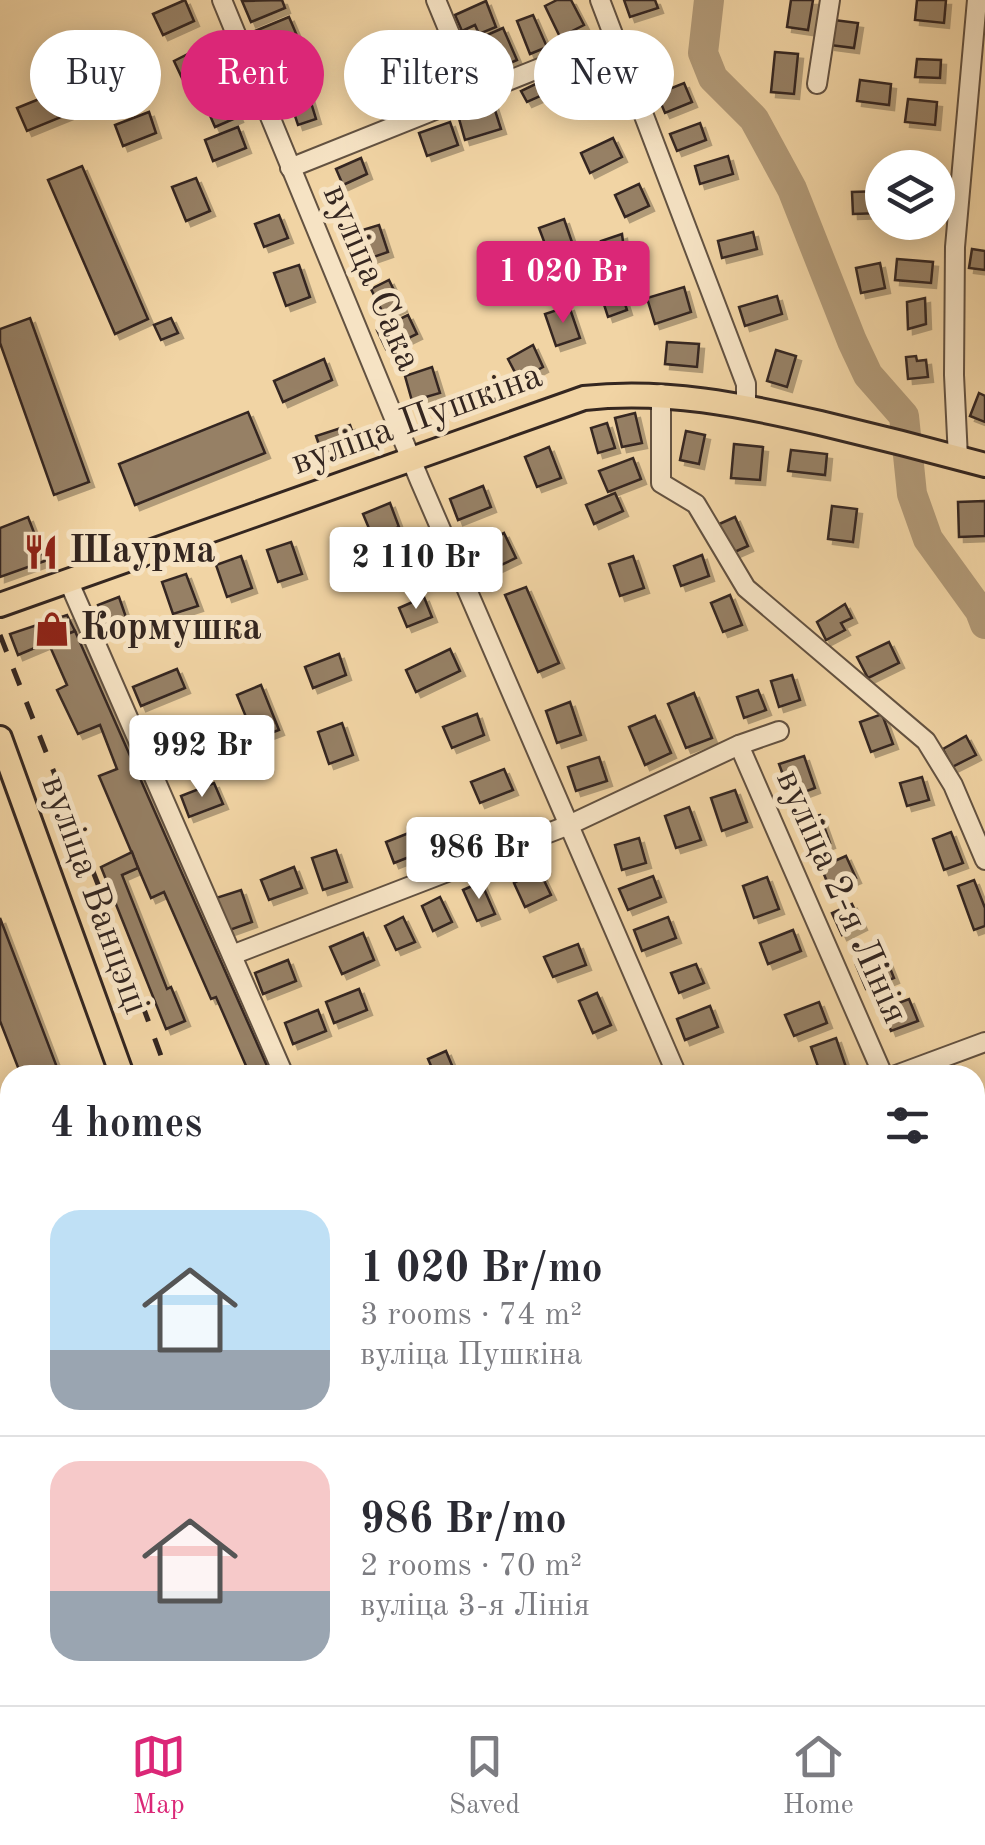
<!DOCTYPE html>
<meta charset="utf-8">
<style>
:root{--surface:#fff;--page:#f7f7f7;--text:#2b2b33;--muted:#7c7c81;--line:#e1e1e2;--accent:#db2777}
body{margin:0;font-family:"Old Standard TT",serif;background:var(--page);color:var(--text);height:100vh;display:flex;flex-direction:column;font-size:38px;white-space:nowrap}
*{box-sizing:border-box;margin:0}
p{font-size:32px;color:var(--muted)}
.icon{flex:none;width:55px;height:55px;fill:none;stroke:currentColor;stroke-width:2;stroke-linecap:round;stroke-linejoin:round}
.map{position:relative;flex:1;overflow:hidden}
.drawer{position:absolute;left:0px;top:1065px;width:985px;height:640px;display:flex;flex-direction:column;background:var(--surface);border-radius:30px 30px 0 0;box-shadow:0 5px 25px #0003}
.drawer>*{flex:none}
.guide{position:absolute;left:30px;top:30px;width:925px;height:90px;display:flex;gap:20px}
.fabs{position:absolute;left:865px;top:150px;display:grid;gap:20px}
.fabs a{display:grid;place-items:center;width:90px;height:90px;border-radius:50%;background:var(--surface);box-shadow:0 5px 25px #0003;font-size:50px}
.price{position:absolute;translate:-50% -85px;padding:0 22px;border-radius:10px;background:#fff;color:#222;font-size:32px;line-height:65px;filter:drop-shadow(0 2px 5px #0008)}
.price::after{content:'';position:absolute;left:50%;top:60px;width:30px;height:22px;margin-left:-15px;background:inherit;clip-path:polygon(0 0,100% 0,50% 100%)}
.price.current{background:var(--accent);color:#fff}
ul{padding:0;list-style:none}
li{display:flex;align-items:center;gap:30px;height:250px;padding:0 50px}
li+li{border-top:2px solid var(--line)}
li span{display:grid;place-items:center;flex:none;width:280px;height:200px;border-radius:30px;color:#555}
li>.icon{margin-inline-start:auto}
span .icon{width:120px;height:120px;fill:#fffc;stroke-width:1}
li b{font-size:42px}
h2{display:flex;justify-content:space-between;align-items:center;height:120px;padding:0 50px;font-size:42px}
.chip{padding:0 35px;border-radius:45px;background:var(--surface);box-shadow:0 5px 25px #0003;font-size:35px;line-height:90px}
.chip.current{background:var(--accent);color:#fff}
.dock{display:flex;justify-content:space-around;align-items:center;height:140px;border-top:2px solid var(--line);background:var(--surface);font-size:28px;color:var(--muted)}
.dock a{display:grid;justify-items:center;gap:5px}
.dock .current{color:var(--accent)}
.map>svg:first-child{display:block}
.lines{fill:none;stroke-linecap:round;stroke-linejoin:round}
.river{stroke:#b19977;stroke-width:30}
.building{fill:#968065;stroke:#342620;stroke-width:2.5;filter:url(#shadow)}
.minor-casing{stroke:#635241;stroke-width:22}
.major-casing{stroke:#342620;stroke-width:28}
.minor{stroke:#f6e3c4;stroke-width:18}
.major{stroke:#f1d4a4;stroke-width:22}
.rail{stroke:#342620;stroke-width:5;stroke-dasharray:18 18;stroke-linecap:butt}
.labels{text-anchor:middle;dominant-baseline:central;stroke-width:10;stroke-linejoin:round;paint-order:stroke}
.street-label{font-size:38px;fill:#342620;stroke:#f6e3c4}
.poi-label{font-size:38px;font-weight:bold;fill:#342620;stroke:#f6e3c4;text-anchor:start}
</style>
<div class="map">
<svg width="985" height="1705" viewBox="0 0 985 1705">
<defs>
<filter id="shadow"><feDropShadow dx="5" dy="5" stdDeviation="0" flood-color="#0004"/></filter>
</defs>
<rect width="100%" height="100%" fill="#f1d4a4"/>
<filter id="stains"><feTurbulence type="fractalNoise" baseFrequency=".002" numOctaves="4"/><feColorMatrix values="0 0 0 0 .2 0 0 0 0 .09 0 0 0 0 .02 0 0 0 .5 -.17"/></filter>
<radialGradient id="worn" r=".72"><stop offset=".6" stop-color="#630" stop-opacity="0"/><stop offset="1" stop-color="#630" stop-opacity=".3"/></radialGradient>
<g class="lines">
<polyline class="river" points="709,0 703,53 713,78 754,119 792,189 852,341 868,375 904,416 912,494 928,539 980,611 985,624"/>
</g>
<g class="building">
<polygon points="185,0 194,21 163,35 153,14"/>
<polygon points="282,0 285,8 251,22 242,1"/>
<polygon points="557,0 571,0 584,25 560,37 545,6"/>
<polygon points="624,0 655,0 658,8 630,17"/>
<polygon points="791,0 813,0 808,30 787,27"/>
<polygon points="917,0 946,0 944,23 915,20"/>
<polygon points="486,1 496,27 479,34 475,25 462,31 455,15"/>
<polygon points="533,15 547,47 530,54 517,21"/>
<polygon points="289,17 298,38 264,52 255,31"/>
<polygon points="834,20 858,23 854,48 830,45"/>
<polygon points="503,28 517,60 501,67 487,35"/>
<polygon points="429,43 440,75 415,84 404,52"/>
<polygon points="196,50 204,67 182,78 174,61"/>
<polygon points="775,52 798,54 794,94 771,92"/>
<polygon points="917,59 941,60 940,78 915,77"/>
<polygon points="600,70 607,97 570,106 563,80"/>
<polygon points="101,74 110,97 27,131 17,108"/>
<polygon points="548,78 554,90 527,102 521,91"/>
<polygon points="860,80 891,84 889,105 857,101"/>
<polygon points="684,83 692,102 665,113 657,94"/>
<polygon points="306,86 316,119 298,125 287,92"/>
<polygon points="908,99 937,102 935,125 905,122"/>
<polygon points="231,101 238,117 215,127 208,111"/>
<polygon points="493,104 501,129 465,140 458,115"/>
<polygon points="149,112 156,133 123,146 115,125"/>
<polygon points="450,122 458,145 427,156 419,133"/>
<polygon points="700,123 706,140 677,151 670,134"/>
<polygon points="238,127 246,148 213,161 205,140"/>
<polygon points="613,138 622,157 590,173 581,153"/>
<polygon points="728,156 733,174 700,184 695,166"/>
<polygon points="361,158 367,174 343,185 336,169"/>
<polygon points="82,166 148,319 115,334 48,180"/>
<polygon points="196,178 210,211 186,221 172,187"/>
<polygon points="639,184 649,206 625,217 615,195"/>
<polygon points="882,191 882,213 853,214 852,192"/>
<polygon points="279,215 288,238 264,247 255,224"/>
<polygon points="564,219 575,251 551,260 539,228"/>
<polygon points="379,225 388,252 368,259 359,231"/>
<polygon points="753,232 757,249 722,258 718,241"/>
<polygon points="622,234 625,257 608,266 601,241"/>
<polygon points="972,249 985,251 985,270 969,268"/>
<polygon points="897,259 933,262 931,283 895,280"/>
<polygon points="880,263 885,288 861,293 856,268"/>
<polygon points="299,265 310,297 286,306 274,273"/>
<polygon points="389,280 402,307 384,315 371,289"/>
<polygon points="618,282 627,310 608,317 599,289"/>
<polygon points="684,287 691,312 655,324 647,298"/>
<polygon points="777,296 782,314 745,326 739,307"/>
<polygon points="925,298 926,324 908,329 907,302"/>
<polygon points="569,306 580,338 556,346 545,314"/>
<polygon points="408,315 417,334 386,349 377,330"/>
<polygon points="30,318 89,482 54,495 0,343 0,329"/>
<polygon points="171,318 178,333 161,340 154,325"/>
<polygon points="667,342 699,344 697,367 665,364"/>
<polygon points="533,345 543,367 519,380 508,359"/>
<polygon points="776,350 796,356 787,387 767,381"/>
<polygon points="916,356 917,361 926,360 928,377 908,379 906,357"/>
<polygon points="324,359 332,380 283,402 274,381"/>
<polygon points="432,367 440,393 412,401 405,376"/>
<polygon points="979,393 985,396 985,422 970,416"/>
<polygon points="248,412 265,453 135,505 119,464"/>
<polygon points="635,413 642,443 622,447 615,418"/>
<polygon points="607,423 615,448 598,453 591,428"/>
<polygon points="350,425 358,448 324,459 316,436"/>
<polygon points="686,431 705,435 699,464 680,460"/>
<polygon points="734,444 763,447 760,480 731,478"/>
<polygon points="549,447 561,478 537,487 525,457"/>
<polygon points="791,450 827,454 825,475 788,471"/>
<polygon points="633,458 641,479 608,492 599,471"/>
<polygon points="483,486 491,507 458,520 450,499"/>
<polygon points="615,493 623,511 594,524 586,505"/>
<polygon points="985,501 985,536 959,537 958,502"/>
<polygon points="390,503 399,527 373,538 363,514"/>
<polygon points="832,506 857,509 853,542 828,539"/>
<polygon points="28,517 45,561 0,577 0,528"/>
<polygon points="735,517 748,546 730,554 717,525"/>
<polygon points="504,533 516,558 482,574 470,549"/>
<polygon points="291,542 302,574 278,582 267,550"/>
<polygon points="702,555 709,576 681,586 674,566"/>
<polygon points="241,556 252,588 227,597 216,565"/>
<polygon points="633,556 644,588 620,596 609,564"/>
<polygon points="186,574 198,606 173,614 162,582"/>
<polygon points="526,587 559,663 538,672 505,595"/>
<polygon points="730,595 742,625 723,632 711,603"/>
<polygon points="119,597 129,626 108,634 98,605"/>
<polygon points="424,597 432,617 407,627 399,608"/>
<polygon points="845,604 852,618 841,623 845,630 826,640 817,622"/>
<polygon points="67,615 75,631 18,655 10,634"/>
<polygon points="75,631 271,1075 250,1075 216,997 211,999 164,892 151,898 99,776 117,769 100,725 78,734 57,690 67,685 48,642"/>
<polygon points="889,642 899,663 868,678 857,657"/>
<polygon points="450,649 460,671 416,692 406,670"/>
<polygon points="339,654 346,675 313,688 305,667"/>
<polygon points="177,669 185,688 141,706 133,687"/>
<polygon points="792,675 800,700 779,707 771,681"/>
<polygon points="261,685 279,730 255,739 237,695"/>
<polygon points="758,690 766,710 744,718 737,697"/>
<polygon points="694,693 712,738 686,748 668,704"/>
<polygon points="570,702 581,735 557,743 546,711"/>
<polygon points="477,714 484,735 452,748 443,727"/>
<polygon points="882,714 893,744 871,752 860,722"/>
<polygon points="655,716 671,753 645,765 629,727"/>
<polygon points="342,723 353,755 329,764 318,732"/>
<polygon points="182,726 194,758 169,766 158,734"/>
<polygon points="966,736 976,755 952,767 943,749"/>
<polygon points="804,756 815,788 791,797 779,764"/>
<polygon points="599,757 607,781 576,791 568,767"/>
<polygon points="504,769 513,790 480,803 471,782"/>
<polygon points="922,777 929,800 907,806 900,783"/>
<polygon points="214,783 223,804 189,817 181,796"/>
<polygon points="735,790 747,822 722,831 711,798"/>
<polygon points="689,807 701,840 676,848 665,816"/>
<polygon points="820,815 830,843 812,850 801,821"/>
<polygon points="419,829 427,850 394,863 386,842"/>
<polygon points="951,832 963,863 944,870 933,839"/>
<polygon points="639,838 646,863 622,870 615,845"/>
<polygon points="336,850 347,882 323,890 312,858"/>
<polygon points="132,852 138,868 122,875 167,989 171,987 185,1021 166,1029 101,867"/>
<polygon points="846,856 856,878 830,889 821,867"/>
<polygon points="294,867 302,888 269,900 261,880"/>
<polygon points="539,870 551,895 525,907 514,883"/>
<polygon points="653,876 661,897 628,910 619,889"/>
<polygon points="767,877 779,909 754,918 743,886"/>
<polygon points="974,880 985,908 985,926 974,930 958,886"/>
<polygon points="481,882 495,914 477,921 463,890"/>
<polygon points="241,890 252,922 227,931 216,898"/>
<polygon points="440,897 452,922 433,931 422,906"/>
<polygon points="852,904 862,925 842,935 832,913"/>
<polygon points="403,917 415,942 396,950 385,926"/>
<polygon points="668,917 676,938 642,951 634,930"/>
<polygon points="0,918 58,1070 45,1075 21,1075 0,1021"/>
<polygon points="793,930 801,951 768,964 760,943"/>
<polygon points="363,933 374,960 342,974 330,947"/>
<polygon points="578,944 586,965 553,977 544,957"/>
<polygon points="884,953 894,978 866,989 856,965"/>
<polygon points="288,960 296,981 263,994 255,973"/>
<polygon points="696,964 704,983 679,993 671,973"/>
<polygon points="359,989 367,1010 334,1023 326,1002"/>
<polygon points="597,993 611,1025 593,1033 579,1001"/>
<polygon points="909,999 918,1021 891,1031 883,1009"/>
<polygon points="819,1002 827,1023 794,1036 785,1015"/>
<polygon points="710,1006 718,1027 685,1040 677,1019"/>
<polygon points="318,1010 326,1031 293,1044 285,1023"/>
<polygon points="836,1038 847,1070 821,1075 811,1047"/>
<polygon points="446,1051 456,1075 435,1075 428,1059"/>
<polygon points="0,1193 10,1219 10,1301 0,1275"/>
<polygon points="976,1350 985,1378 985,1414 975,1418"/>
<polygon points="9,1425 10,1458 1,1463 0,1430"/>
<polygon points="975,1477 978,1477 985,1499 985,1511 975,1514"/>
<polygon points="10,1509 10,1539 0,1544 0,1514"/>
<polygon points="412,1695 536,1695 540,1705 416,1705"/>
<polygon points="537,1695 570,1695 573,1705 541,1705"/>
<polygon points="797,1695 928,1695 932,1705 805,1705"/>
</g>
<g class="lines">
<defs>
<g id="minor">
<polyline points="222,0 420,481 677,1075"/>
<polyline points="436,0 474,92"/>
<polyline points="600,0 746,384 746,406"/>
<polyline points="817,84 830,0"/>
<polyline points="290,168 615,38"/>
<polyline points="661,394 661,483 696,504 746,588 926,741 953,785 985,860"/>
<polyline points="958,458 954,375 955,247 977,0"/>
<polyline points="68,580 284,1075"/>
<polyline points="739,745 883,1075"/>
<polyline points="232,955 569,825 739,745 779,731"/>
<polyline points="896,1075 985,1042"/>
<polyline points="975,1445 985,1442"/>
<polyline points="944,1695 948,1705"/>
</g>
<g id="major">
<path d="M0,605L584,398C665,389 742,405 820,423C875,436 930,450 985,465"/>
<polyline points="0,738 122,1075"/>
<polyline points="359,1695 363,1705"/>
</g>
</defs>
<use href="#minor" class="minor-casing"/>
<use href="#major" class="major-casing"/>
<use href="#minor" class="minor"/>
<use href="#major" class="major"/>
<g class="rail">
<polyline points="0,635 103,897 168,1075"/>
<polyline points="748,1695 762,1705"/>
</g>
</g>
<defs>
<symbol id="restaurant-bare" viewBox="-9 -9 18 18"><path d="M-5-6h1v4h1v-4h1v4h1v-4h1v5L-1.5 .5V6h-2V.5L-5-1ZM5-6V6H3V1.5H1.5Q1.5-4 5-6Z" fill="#8f2418" stroke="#f6e3c4" stroke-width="2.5" paint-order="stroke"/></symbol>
<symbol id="shop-bare" viewBox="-9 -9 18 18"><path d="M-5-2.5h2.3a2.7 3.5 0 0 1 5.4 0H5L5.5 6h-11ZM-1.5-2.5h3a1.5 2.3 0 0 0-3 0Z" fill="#8f2418" stroke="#f6e3c4" stroke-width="2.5" paint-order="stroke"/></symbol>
</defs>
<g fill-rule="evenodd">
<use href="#restaurant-bare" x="16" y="527" width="50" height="50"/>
<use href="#shop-bare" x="27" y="604" width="50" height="50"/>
</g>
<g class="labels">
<g class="street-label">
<text transform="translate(371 278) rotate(67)">вуліца Сака</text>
<text transform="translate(417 420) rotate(-20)">вуліца Пушкіна</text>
<text transform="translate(94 895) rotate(70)">вуліца Ванцэці</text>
<text transform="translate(841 897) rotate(66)">вуліца 2-я Лінія</text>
</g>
<g class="poi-label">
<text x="69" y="552">Шаурма</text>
<text x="80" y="629">Кормушка</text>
</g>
</g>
<rect width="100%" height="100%" filter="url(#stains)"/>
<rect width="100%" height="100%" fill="url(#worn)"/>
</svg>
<div class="fabs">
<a><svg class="icon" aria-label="layers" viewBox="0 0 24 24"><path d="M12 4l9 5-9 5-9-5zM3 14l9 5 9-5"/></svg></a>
</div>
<b class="price current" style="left:563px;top:326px">1 020 Br</b>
<b class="price" style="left:416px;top:612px">2 110 Br</b>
<b class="price" style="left:202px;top:800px">992 Br</b>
<b class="price" style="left:479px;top:902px">986 Br</b>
<div class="guide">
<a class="chip">Buy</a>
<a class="chip current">Rent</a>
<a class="chip">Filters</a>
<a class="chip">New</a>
</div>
<section class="drawer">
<h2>4 homes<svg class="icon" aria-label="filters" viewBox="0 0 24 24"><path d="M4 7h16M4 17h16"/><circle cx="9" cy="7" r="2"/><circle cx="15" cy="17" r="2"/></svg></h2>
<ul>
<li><span style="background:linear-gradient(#bfe0f5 70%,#9aa5b1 0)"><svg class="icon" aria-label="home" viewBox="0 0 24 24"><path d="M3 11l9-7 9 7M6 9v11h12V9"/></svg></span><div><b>1 020 Br/mo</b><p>3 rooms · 74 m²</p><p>вуліца Пушкіна</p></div></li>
<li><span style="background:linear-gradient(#f6c9c9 65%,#9aa5b1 0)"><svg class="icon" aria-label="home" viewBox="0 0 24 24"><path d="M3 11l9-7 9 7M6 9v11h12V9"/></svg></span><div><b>986 Br/mo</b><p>2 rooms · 70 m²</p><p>вуліца 3-я Лінія</p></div></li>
</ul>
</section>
</div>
<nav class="dock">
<a class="current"><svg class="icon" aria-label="map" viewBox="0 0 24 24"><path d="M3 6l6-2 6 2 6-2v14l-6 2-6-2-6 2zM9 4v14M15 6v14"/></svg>Map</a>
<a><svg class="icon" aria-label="saved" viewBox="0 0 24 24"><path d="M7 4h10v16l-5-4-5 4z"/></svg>Saved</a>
<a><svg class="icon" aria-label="home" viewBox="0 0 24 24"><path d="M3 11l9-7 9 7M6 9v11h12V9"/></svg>Home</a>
</nav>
